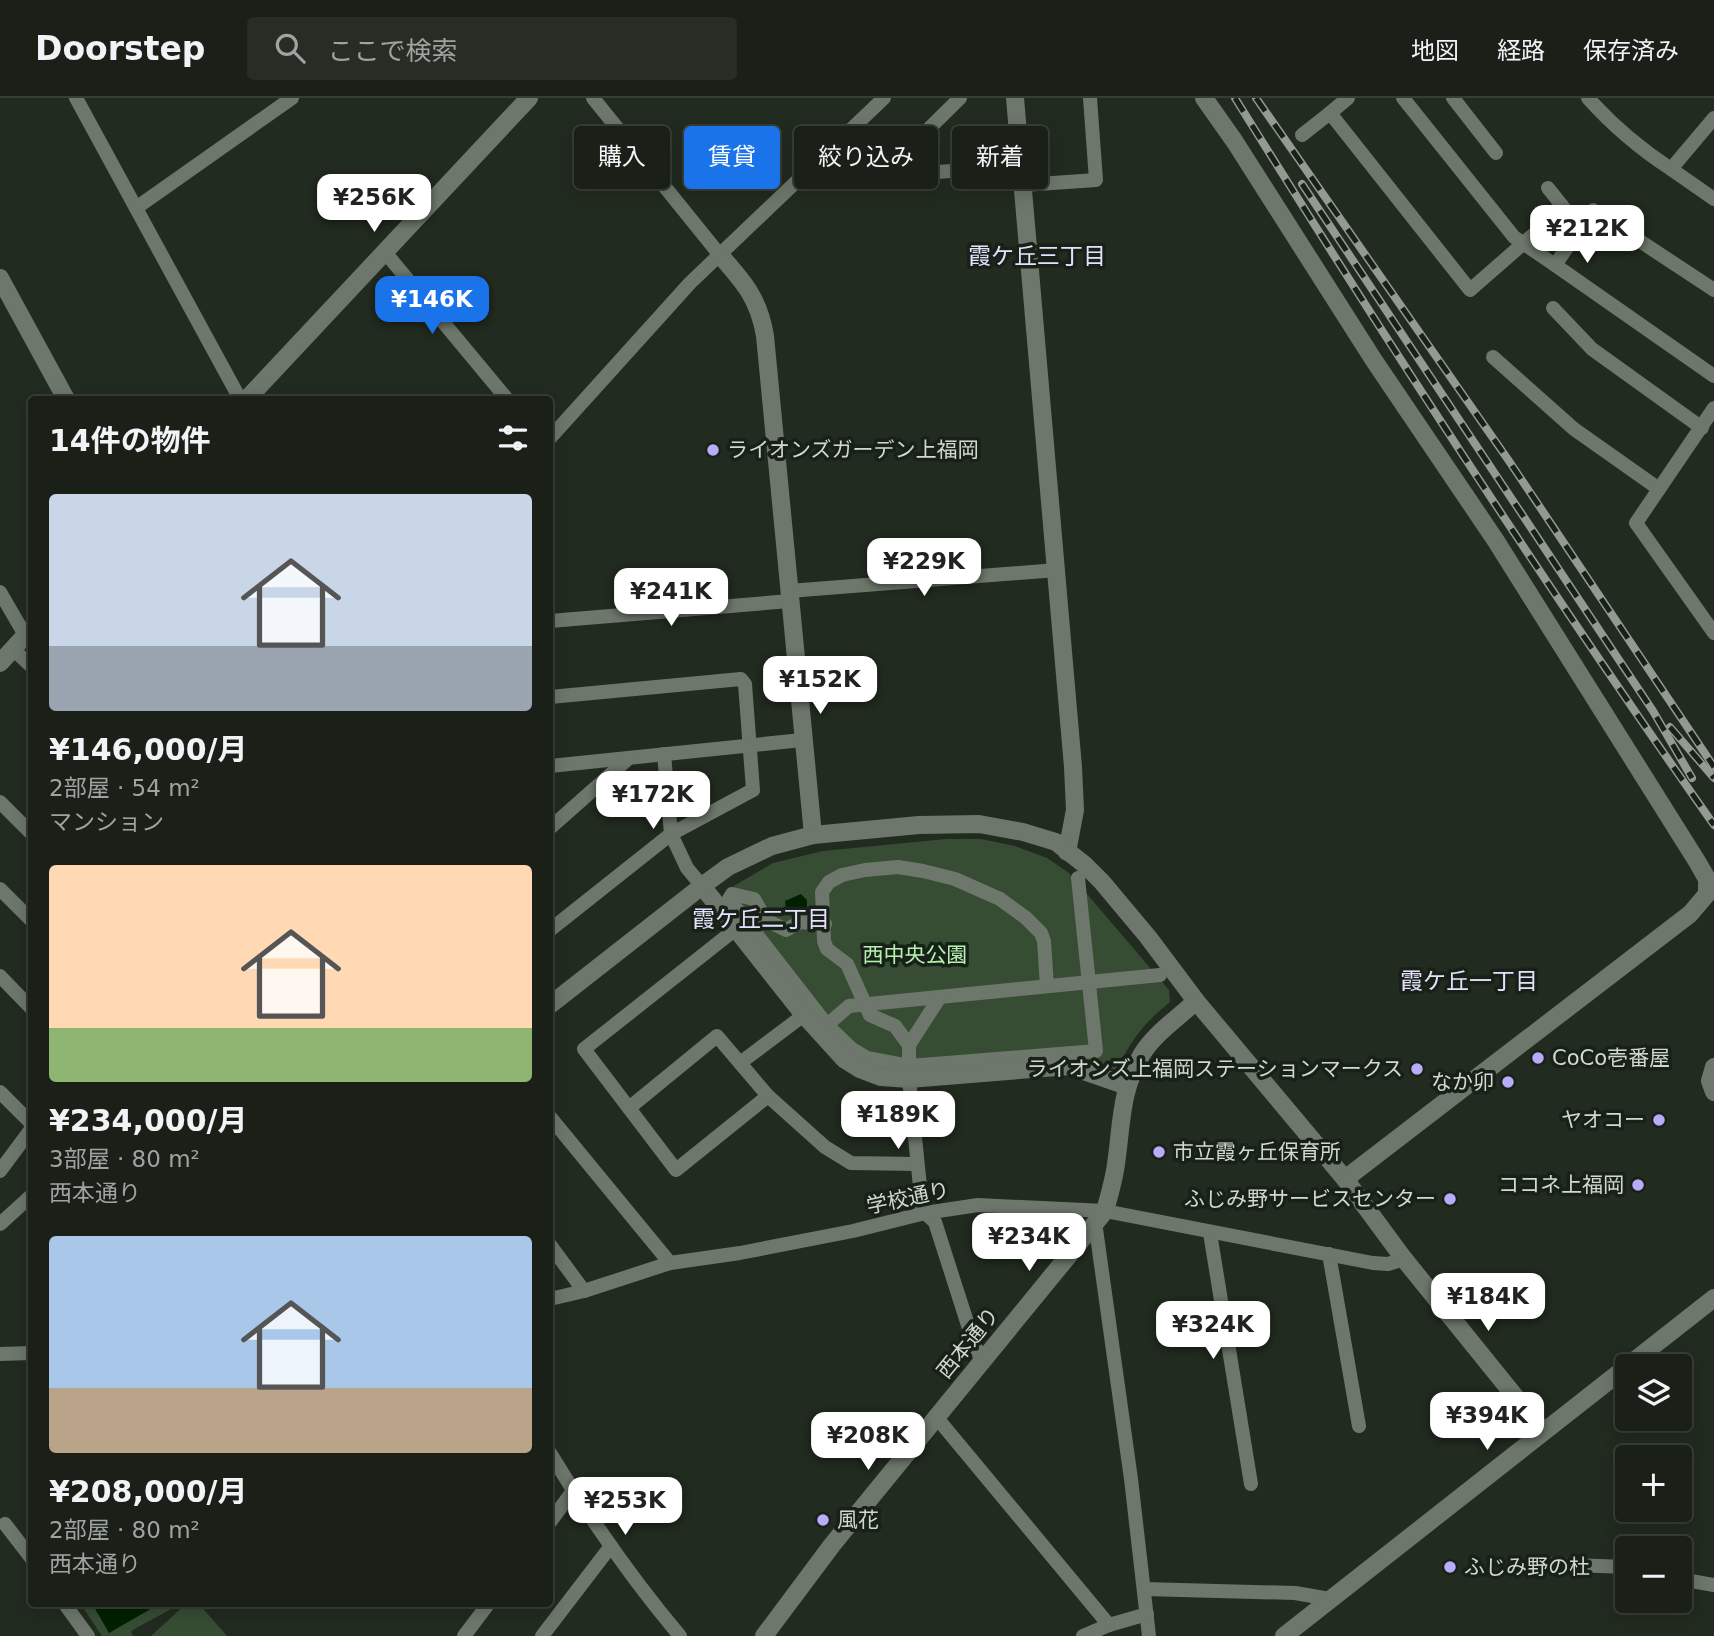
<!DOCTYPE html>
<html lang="ja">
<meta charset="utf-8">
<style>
:root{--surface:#1a2018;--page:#272d25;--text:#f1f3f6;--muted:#9fa3a2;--line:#383e37;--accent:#1a73e8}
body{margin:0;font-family:"DejaVu Sans","Noto Sans JP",sans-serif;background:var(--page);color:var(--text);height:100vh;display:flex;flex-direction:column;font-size:26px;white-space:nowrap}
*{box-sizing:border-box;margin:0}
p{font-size:23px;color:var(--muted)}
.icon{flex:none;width:38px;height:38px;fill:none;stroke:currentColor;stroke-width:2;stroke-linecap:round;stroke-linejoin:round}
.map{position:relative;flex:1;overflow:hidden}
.details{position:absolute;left:28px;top:298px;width:525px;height:1211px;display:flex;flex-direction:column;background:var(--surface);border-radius:7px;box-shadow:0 4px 18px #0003,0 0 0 2px var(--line)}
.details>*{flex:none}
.hud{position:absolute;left:574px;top:28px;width:665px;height:63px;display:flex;gap:14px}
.fabs{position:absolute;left:1615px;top:1256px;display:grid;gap:14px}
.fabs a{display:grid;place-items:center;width:77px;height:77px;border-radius:7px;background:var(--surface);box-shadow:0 4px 18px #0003,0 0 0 2px var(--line);font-size:35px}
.price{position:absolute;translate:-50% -60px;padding:0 16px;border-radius:14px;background:#fff;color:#222;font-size:23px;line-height:46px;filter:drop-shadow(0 2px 4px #0008)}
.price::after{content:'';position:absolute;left:50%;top:42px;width:21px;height:16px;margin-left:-10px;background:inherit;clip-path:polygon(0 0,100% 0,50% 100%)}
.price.selected{background:var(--accent);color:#fff}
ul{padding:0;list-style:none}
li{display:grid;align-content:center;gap:14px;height:371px;padding:0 21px}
li span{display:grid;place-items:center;height:217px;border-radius:7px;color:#555}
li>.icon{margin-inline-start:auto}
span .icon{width:126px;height:126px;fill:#fffc;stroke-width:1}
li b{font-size:30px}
h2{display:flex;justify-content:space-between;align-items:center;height:84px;padding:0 21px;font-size:30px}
.pill{padding:0 24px;border-radius:7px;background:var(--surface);box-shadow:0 4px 18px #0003,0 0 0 2px var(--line);font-size:24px;line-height:63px}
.pill.selected{background:var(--accent);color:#fff}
header{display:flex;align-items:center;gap:42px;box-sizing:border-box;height:98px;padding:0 35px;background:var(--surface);border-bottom:2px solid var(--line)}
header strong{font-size:33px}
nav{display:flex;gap:38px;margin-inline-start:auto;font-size:24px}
.search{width:490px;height:63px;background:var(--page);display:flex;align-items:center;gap:18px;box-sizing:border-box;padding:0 24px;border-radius:7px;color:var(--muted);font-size:26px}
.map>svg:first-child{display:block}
.green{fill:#364d33}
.water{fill:#002100}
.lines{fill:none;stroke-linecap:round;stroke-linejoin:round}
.street{stroke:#6d776b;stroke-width:14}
.secondary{stroke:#6d776b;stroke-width:18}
.rail-casing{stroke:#939a92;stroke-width:8}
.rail{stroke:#182117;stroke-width:5;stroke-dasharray:16;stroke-linecap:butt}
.poi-dot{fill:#b8abf7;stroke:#182117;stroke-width:2.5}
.labels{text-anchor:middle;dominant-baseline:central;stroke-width:7;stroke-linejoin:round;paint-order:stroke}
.poi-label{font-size:21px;fill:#d2d8d1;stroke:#182117;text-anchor:start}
.park-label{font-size:21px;fill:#b7f1af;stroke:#182117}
.street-label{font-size:21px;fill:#d2d8d1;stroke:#182117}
.neighbourhood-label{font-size:23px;fill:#e4e0fd;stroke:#182117}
</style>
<header>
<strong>Doorstep</strong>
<div class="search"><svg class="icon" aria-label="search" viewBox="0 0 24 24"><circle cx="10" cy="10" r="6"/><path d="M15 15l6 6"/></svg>ここで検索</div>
<nav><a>地図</a><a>経路</a><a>保存済み</a></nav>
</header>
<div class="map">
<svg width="1714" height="1538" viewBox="0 0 1714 1538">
<rect width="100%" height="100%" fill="#222b20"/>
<g class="green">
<path d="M946,741H981L1015,748L1047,760L1069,775L1169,892L1170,904C1142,927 1133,940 1116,972L1069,957L910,972L851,954L727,792L773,765L823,753Z"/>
<polygon points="80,1505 182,1505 131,1533 133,1538 102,1538"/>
<polygon points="187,1505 198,1505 227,1538 151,1538"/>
</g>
<g class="water">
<polygon points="801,796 807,802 807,812 795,818 796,814 793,813 791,818 786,811 785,803"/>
<polygon points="100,1505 161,1505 109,1535 94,1509"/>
</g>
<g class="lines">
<g class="street">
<polyline points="76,0 240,301"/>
<polyline points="593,0 719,156"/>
<polyline points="960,0 881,78 1022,68"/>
<polyline points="1348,0 1330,15 1470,192 1564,110 1548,90"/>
<polyline points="1403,0 1514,139 1555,167"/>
<polyline points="1453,0 1496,55"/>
<path d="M1588,0C1613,28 1639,50 1671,71"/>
<polyline points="1714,20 1671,71 1714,101"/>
<polyline points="1302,37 1330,15"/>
<polyline points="1024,87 1096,82 1090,0"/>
<polyline points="136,110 292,0"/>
<polyline points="384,153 507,301"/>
<polyline points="1714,192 1593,112 1555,167 1714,278"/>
<polyline points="1553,210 1592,251 1702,330"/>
<polyline points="1493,259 1574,331 1659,391"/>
<polyline points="1714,310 1636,425 1714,535"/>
<polyline points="550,340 690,185 884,0"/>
<polyline points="789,493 1057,472"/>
<polyline points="0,494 25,537"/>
<polyline points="550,523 790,503"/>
<polyline points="13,551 32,569"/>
<polyline points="550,599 741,581 745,586 753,692 671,736 550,832"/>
<polyline points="664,656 671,736 687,770 702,788"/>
<polyline points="550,668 802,642"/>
<polyline points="0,704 32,736"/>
<polyline points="550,730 629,660"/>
<polyline points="0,791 32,823"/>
<polyline points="825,826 800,824 786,832 766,822 754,801 732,796 729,801 827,927 852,951 867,960 909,968 1096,953 1078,780"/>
<polyline points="737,830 584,951 676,1072 768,998 825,1049 851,1065 917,1066"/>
<polyline points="0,878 32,911"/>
<polyline points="827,927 849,908 1160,877"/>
<polyline points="909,947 895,928 870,917 847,866 827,851 824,843 823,816 822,794 829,784 842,777 865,772 898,769 923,773 955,781 1000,801 1026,820 1041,835 1044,843 1047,888"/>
<polyline points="740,965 804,917"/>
<polyline points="909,968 909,947 940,899"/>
<polyline points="909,981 922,1108 925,1115 935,1124 974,1246 982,1263"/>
<polyline points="0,994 32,1026"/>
<polyline points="629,1010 717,938 768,998"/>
<polyline points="550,1019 670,1165"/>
<polyline points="0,1073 32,1030"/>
<polyline points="0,1126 32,1097"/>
<polyline points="1093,1127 1096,1131 1131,1381 1149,1538"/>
<polyline points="1210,1135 1251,1386"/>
<polyline points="550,1147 584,1193"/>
<polyline points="1329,1156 1359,1328"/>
<polyline points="550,1201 584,1193 670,1165 740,1155 853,1133 925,1115 978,1107 1105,1113 1373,1165 1388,1166 1404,1161"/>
<polyline points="0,1256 32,1255"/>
<polyline points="937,1320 1109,1527"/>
<path d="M550,1355C589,1419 631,1480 680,1538"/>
<polyline points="550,1424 573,1393"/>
<polyline points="5,1426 32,1461"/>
<polyline points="1541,1466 1628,1469"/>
<polyline points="1680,1481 1714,1487"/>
<polyline points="1144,1491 1295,1495 1330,1501"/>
<polyline points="64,1505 88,1538"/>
<polyline points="464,1538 489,1505"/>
<polyline points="542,1538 611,1448"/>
<polyline points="1083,1538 1109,1527 1147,1516"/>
</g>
<g class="secondary">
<polyline points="1015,0 1073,669 1075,712 1067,754"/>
<path d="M719,156C744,184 759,201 765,238L813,737"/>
<polyline points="0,180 66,301"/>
<polyline points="247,301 529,0"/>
<polyline points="0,565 32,530"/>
<polyline points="702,788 804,917 844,961 860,971 881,979 909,981 1069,968 1127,988"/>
<polyline points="550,907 702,788 728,769 772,748 813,737 919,727 979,726 1023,734 1056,744 1085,767 1102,784 1148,839 1196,903 1345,1081 1690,816 1707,796 1707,781 1698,765 1496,443 1373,261 1235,44 1204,0"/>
<polyline points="1714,969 1710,983 1714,994"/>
<polyline points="1345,1081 1404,1161 1543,1333"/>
<path d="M764,1538L832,1447L1105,1113C1109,1098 1114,1082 1116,1066C1122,1025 1120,993 1142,956C1155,935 1178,920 1196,903"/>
<polyline points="1284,1538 1714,1200"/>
</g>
<defs>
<g id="rail">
<path d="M1235,0C1388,246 1547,490 1714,727"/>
<polyline points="1256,0 1509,363 1714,669"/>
<polyline points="1302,86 1653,613 1692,680"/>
<polyline points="1670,629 1714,680"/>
</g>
</defs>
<use href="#rail" class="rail-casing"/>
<use href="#rail" class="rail"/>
</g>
<g class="poi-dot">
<circle cx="713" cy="352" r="7"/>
<circle cx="1538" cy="960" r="7"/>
<circle cx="1417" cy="971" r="7"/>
<circle cx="1508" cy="984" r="7"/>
<circle cx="1659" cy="1022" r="7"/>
<circle cx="1159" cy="1054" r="7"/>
<circle cx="1638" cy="1087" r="7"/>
<circle cx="1450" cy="1101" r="7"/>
<circle cx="823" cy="1422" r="7"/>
<circle cx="1450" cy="1469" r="7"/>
</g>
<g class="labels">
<g class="poi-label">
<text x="727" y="352">ライオンズガーデン上福岡</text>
<text x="1552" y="960">CoCo壱番屋</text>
<text x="1403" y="971" text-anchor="end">ライオンズ上福岡ステーションマークス</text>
<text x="1494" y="984" text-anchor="end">なか卯</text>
<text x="1645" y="1022" text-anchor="end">ヤオコー</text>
<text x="1173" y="1054">市立霞ヶ丘保育所</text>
<text x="1624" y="1087" text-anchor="end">ココネ上福岡</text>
<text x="1436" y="1101" text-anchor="end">ふじみ野サービスセンター</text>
<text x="837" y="1422">風花</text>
<text x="1464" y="1469">ふじみ野の杜</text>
</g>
<g class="park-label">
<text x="915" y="857">西中央公園</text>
</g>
<g class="street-label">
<text transform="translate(908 1100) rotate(-12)">学校通り</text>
<text transform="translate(968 1245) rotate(-51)">西本通り</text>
</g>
<g class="neighbourhood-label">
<text x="1037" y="158">霞ケ丘三丁目</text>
<text x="761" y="821">霞ケ丘二丁目</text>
<text x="1469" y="883">霞ケ丘一丁目</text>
</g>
</g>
</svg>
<div class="fabs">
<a><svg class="icon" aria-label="layers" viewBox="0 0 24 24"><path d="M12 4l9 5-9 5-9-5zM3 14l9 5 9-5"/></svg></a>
<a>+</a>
<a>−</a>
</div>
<b class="price" style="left:374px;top:136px">¥256K</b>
<b class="price" style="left:1587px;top:167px">¥212K</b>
<b class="price selected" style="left:432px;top:238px">¥146K</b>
<b class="price" style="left:924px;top:500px">¥229K</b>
<b class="price" style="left:671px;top:530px">¥241K</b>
<b class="price" style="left:820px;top:618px">¥152K</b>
<b class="price" style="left:653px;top:733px">¥172K</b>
<b class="price" style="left:898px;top:1053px">¥189K</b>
<b class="price" style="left:1029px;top:1175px">¥234K</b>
<b class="price" style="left:1488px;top:1235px">¥184K</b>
<b class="price" style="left:1213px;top:1263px">¥324K</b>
<b class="price" style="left:1487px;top:1354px">¥394K</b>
<b class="price" style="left:868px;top:1374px">¥208K</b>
<b class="price" style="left:625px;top:1439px">¥253K</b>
<div class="hud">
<a class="pill">購入</a>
<a class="pill selected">賃貸</a>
<a class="pill">絞り込み</a>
<a class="pill">新着</a>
</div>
<section class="details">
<h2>14件の物件<svg class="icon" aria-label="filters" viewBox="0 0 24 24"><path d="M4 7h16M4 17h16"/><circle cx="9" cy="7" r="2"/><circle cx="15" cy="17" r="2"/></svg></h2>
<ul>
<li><span style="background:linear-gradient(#c9d6e8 70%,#9aa5b1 0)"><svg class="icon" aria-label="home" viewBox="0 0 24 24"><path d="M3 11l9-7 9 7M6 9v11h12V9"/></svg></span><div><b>¥146,000/月</b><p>2部屋 · 54 m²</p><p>マンション</p></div></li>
<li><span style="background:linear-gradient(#ffd9b3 75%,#8fb573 0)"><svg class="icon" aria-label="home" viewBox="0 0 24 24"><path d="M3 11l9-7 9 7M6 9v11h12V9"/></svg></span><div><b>¥234,000/月</b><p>3部屋 · 80 m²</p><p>西本通り</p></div></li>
<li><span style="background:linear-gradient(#a9c7e8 70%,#b9a48a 0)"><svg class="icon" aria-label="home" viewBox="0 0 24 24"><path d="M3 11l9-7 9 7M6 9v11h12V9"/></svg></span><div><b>¥208,000/月</b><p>2部屋 · 80 m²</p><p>西本通り</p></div></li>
</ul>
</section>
</div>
